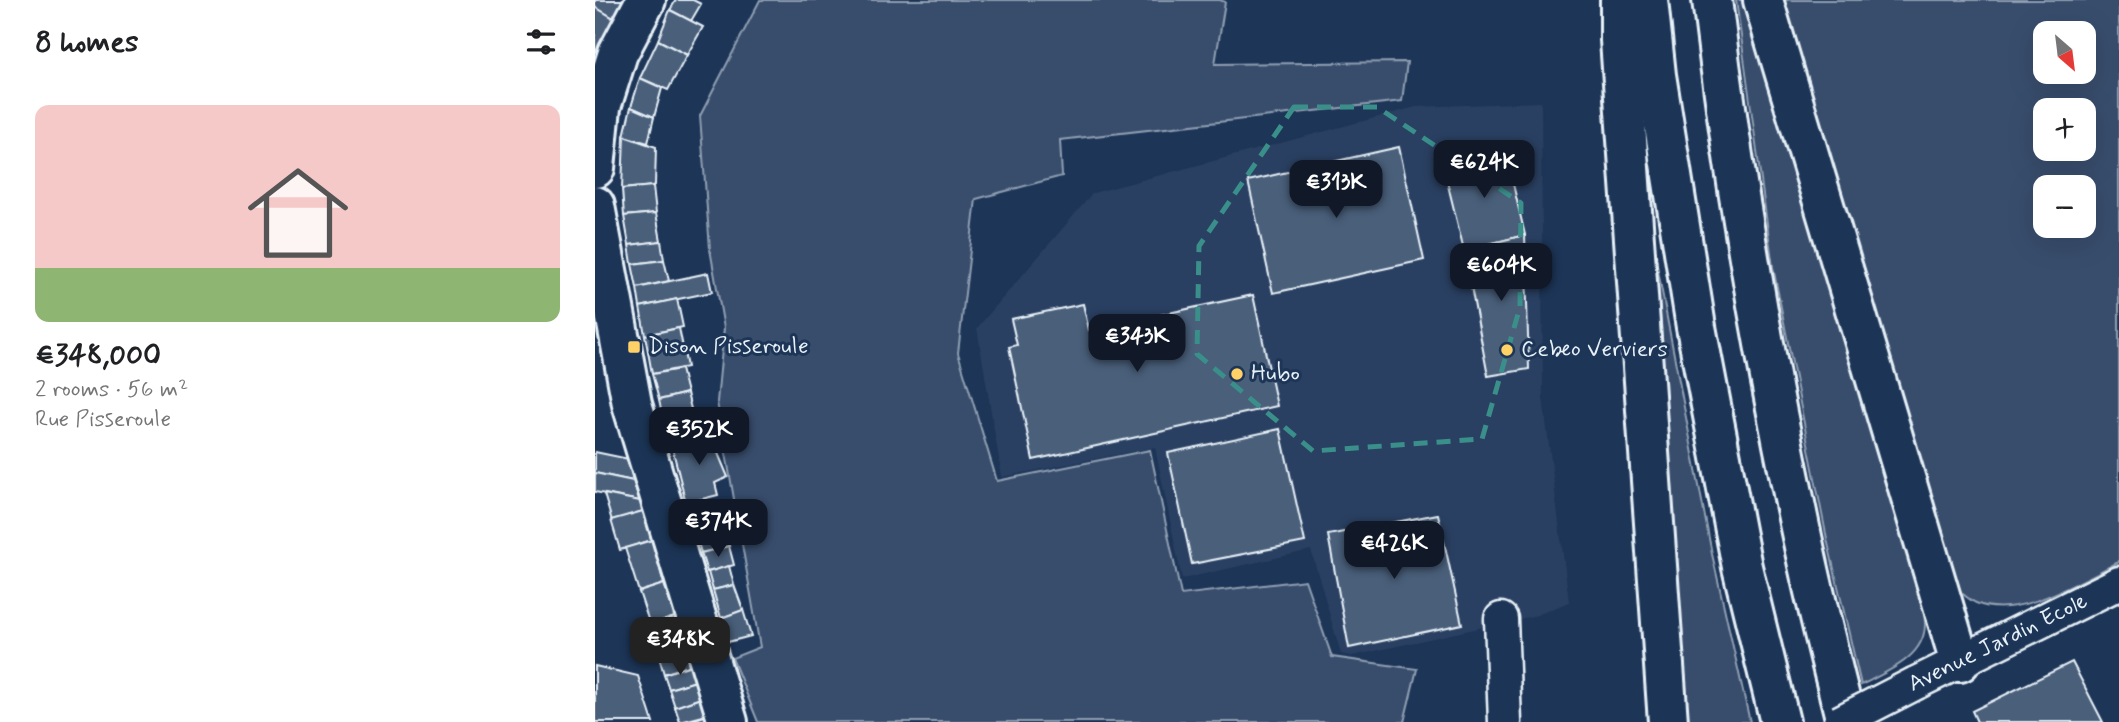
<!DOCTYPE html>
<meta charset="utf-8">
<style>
:root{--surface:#fff;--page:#f2f2f2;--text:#202124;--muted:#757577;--accent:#111827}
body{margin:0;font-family:Mynerve,sans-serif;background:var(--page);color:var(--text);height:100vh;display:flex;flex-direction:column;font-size:26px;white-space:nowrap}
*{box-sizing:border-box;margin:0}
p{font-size:23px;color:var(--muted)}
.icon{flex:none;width:38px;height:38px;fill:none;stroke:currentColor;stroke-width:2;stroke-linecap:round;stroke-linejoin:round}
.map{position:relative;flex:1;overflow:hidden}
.sheet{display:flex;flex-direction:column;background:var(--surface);width:595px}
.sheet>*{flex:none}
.needle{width:46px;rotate:152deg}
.fabs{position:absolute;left:1438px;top:21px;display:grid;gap:14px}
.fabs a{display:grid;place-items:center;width:63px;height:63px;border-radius:14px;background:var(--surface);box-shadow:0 7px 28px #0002;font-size:35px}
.price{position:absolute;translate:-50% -60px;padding:0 16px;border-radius:14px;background:var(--accent);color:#fff;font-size:23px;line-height:46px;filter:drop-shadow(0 2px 4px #0008)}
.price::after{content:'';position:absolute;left:50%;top:42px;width:21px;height:16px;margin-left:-10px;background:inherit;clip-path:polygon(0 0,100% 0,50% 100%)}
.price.selected{background:#222;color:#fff}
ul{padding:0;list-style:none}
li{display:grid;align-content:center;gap:14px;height:371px;padding:0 35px}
li span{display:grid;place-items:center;height:217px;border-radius:14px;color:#555}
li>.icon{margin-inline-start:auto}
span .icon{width:126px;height:126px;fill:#fffc;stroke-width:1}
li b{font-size:30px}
h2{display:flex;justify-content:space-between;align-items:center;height:84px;padding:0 35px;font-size:30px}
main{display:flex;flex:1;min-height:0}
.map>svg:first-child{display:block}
.built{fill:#2a4162}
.green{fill:#374d6c;stroke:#909fb2;stroke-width:2;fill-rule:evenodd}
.building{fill:#495e7a;stroke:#e8f1f8;stroke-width:2}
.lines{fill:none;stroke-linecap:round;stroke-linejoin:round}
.minor-casing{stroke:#e8f1f8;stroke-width:37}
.major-casing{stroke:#e8f1f8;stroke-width:44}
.highway-casing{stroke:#e8f1f8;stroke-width:44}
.minor{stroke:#1d3557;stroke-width:32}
.major{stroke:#1d3557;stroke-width:38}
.highway{stroke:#1d3557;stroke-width:38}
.minor-bridge-casing{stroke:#e8f1f8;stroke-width:37;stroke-linecap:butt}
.minor-bridge{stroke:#1d3557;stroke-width:32}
.marked{fill:none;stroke:#3a8f8a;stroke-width:5;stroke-dasharray:14 9;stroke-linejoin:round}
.poi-dot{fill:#ffd166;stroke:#1d3557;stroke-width:2.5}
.labels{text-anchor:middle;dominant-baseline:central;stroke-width:6;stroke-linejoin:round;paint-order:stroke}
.poi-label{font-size:23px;fill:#e8f1f8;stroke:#1d3557;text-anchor:start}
.street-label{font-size:23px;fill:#e8f1f8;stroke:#1d3557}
</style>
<main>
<section class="sheet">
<h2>8 homes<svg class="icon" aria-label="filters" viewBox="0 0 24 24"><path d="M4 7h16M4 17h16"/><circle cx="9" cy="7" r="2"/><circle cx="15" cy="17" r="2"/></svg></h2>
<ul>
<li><span style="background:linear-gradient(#f6c9c9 75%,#8fb573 0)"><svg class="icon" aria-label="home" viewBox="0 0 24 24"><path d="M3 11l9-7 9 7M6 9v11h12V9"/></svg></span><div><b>€348,000</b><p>2 rooms · 56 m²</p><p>Rue Pisseroule</p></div></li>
</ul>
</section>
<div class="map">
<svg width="1524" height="722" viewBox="0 0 1524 722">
<rect width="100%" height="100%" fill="#1d3557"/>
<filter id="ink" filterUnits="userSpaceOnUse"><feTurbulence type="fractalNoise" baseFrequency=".0143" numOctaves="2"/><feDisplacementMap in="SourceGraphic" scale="14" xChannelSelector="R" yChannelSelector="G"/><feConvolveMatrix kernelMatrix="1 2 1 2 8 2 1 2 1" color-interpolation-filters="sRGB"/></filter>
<g filter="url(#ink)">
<polygon class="built" points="946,102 948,398 974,602 942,615 757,656 746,654 716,550 587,579 560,447 407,477 382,328 498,193 821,107"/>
<g class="green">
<polygon points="165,0 625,0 630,2 620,64 812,62 807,101 465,140 467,176 381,199 363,353 402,481 555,450 586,595 710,580 737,657 822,669 809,722 163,722 137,658 165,647 122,402 129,328 115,249 105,116"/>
<path d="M1141,0H1150L1326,597C1327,606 1330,615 1330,624C1330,658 1291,672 1266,685L1232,539L1178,267Z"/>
<path d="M1184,0H1524V562C1486,580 1423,621 1381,603C1372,599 1363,589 1355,583ZM1451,33H1489V72H1451ZM1451,110H1489V149H1451ZM1451,187H1489V226H1451Z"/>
<polygon points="1060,255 1117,554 1155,722 1090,722 1062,332"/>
</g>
<g class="building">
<polygon points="0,0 30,0 20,19 0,7"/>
<polygon points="81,0 98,0 106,4 96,21 75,10"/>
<polygon points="0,7 20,19 5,53 0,51"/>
<polygon points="75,10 108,27 92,55 63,40"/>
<polygon points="63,40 92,55 73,90 45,78"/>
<polygon points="45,78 67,88 59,117 36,107"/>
<polygon points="36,107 59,117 53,143 29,136"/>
<polygon points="29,136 61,147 60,185 58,186 27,189"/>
<polygon points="804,147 829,260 678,293 653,181"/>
<polygon points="910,150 930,235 869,250 848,165"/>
<polygon points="58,186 61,213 29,216 27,189"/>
<polygon points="61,213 66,241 34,245 29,216"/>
<polygon points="930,235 934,369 893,376 869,250"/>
<polygon points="66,241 69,260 37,264 34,245"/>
<polygon points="69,260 74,281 42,288 37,264"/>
<polygon points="113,273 117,292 45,307 42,288"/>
<polygon points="658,295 682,406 438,460 414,347 422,345 416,319 488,304 494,330"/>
<polygon points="82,299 88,327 50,335 45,307"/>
<polygon points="84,328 92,367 57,374 50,335"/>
<polygon points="86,369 92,393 64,400 57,374"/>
<polygon points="92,393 97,413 68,420 64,400"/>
<polygon points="91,415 97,437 76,443 68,420"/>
<polygon points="685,429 710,542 597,564 573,453"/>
<polygon points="115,434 133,477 120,483 123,495 91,503 76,443"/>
<polygon points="0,452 34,459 38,481 0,473"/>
<polygon points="0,473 38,481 45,501 0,492"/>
<polygon points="9,494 45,501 48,511 17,521"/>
<polygon points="108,499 112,518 96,522 91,503"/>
<polygon points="48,511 57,540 25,550 16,520"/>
<polygon points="843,514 867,624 754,648 733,535"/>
<polygon points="127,520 134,546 106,553 99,528"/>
<polygon points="57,540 69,584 44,592 30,548"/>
<polygon points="134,546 139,565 112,572 106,553"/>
<polygon points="134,566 139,585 118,590 113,572"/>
<polygon points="69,584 80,617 55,625 44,592"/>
<polygon points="139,585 148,610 126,618 118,590"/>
<polygon points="148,610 156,636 133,642 126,618"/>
<polygon points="80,617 86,635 60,643 55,625"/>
<polygon points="86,635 90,648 64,657 60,643"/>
<polygon points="90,648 96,665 69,674 64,657"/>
<polygon points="1477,662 1508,722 1382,722 1377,711"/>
<polygon points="96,665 101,681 74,689 69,674"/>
<polygon points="0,666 43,676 58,722 0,722"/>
<polygon points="101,681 106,698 80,707 74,689"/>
<polygon points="106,698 112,715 85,722 80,707"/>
<polygon points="112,715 114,722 92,722"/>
</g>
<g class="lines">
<defs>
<g id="minor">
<polyline points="906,619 910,722"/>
<polyline points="1321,683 1524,583"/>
</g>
<g id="major">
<polyline points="0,168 6,107 23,53 51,0"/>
<polyline points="0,206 37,404 133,722"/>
</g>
<g id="highway">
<polyline points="1025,0 1025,40 1073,722"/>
<polyline points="1053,0 1061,75 1101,327 1147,567 1185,722"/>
<path d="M1117,0C1139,185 1171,369 1210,551C1222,608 1237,665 1251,722"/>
<polyline points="1168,0 1365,662"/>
</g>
</defs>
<use href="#minor" class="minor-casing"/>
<use href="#major" class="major-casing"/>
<use href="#highway" class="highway-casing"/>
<use href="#minor" class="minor"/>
<use href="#major" class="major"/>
<use href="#highway" class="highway"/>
<defs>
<polyline id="minor-bridge" points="1245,722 1321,683"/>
</defs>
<use href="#minor-bridge" class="minor-bridge-casing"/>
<use href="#minor-bridge" class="minor-bridge"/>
</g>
</g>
<path class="marked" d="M699,107H782L926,203L925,307L887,439L718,451L602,354L604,246Z"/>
<g class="poi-dot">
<rect x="32" y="340" width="14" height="14" rx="3.5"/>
<circle cx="912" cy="350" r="7"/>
<circle cx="642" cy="374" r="7"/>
</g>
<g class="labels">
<g class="poi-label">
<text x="53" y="347">Dison Pisseroule</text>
<text x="926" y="350">Cebeo Verviers</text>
<text x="656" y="374">Hubo</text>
</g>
<g class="street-label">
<text transform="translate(1403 643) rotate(-26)">Avenue Jardin Ecole</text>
</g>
</g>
</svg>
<div class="fabs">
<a><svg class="needle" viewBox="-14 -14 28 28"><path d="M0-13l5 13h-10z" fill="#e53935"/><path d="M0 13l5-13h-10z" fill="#757577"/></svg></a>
<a>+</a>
<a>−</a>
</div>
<b class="price" style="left:889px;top:200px">€624K</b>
<b class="price" style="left:741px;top:220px">€313K</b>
<b class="price" style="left:906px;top:303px">€604K</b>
<b class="price" style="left:542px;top:374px">€343K</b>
<b class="price" style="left:104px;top:467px">€352K</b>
<b class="price" style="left:123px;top:559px">€374K</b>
<b class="price" style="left:799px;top:581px">€426K</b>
<b class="price selected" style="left:85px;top:677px">€348K</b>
</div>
</main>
